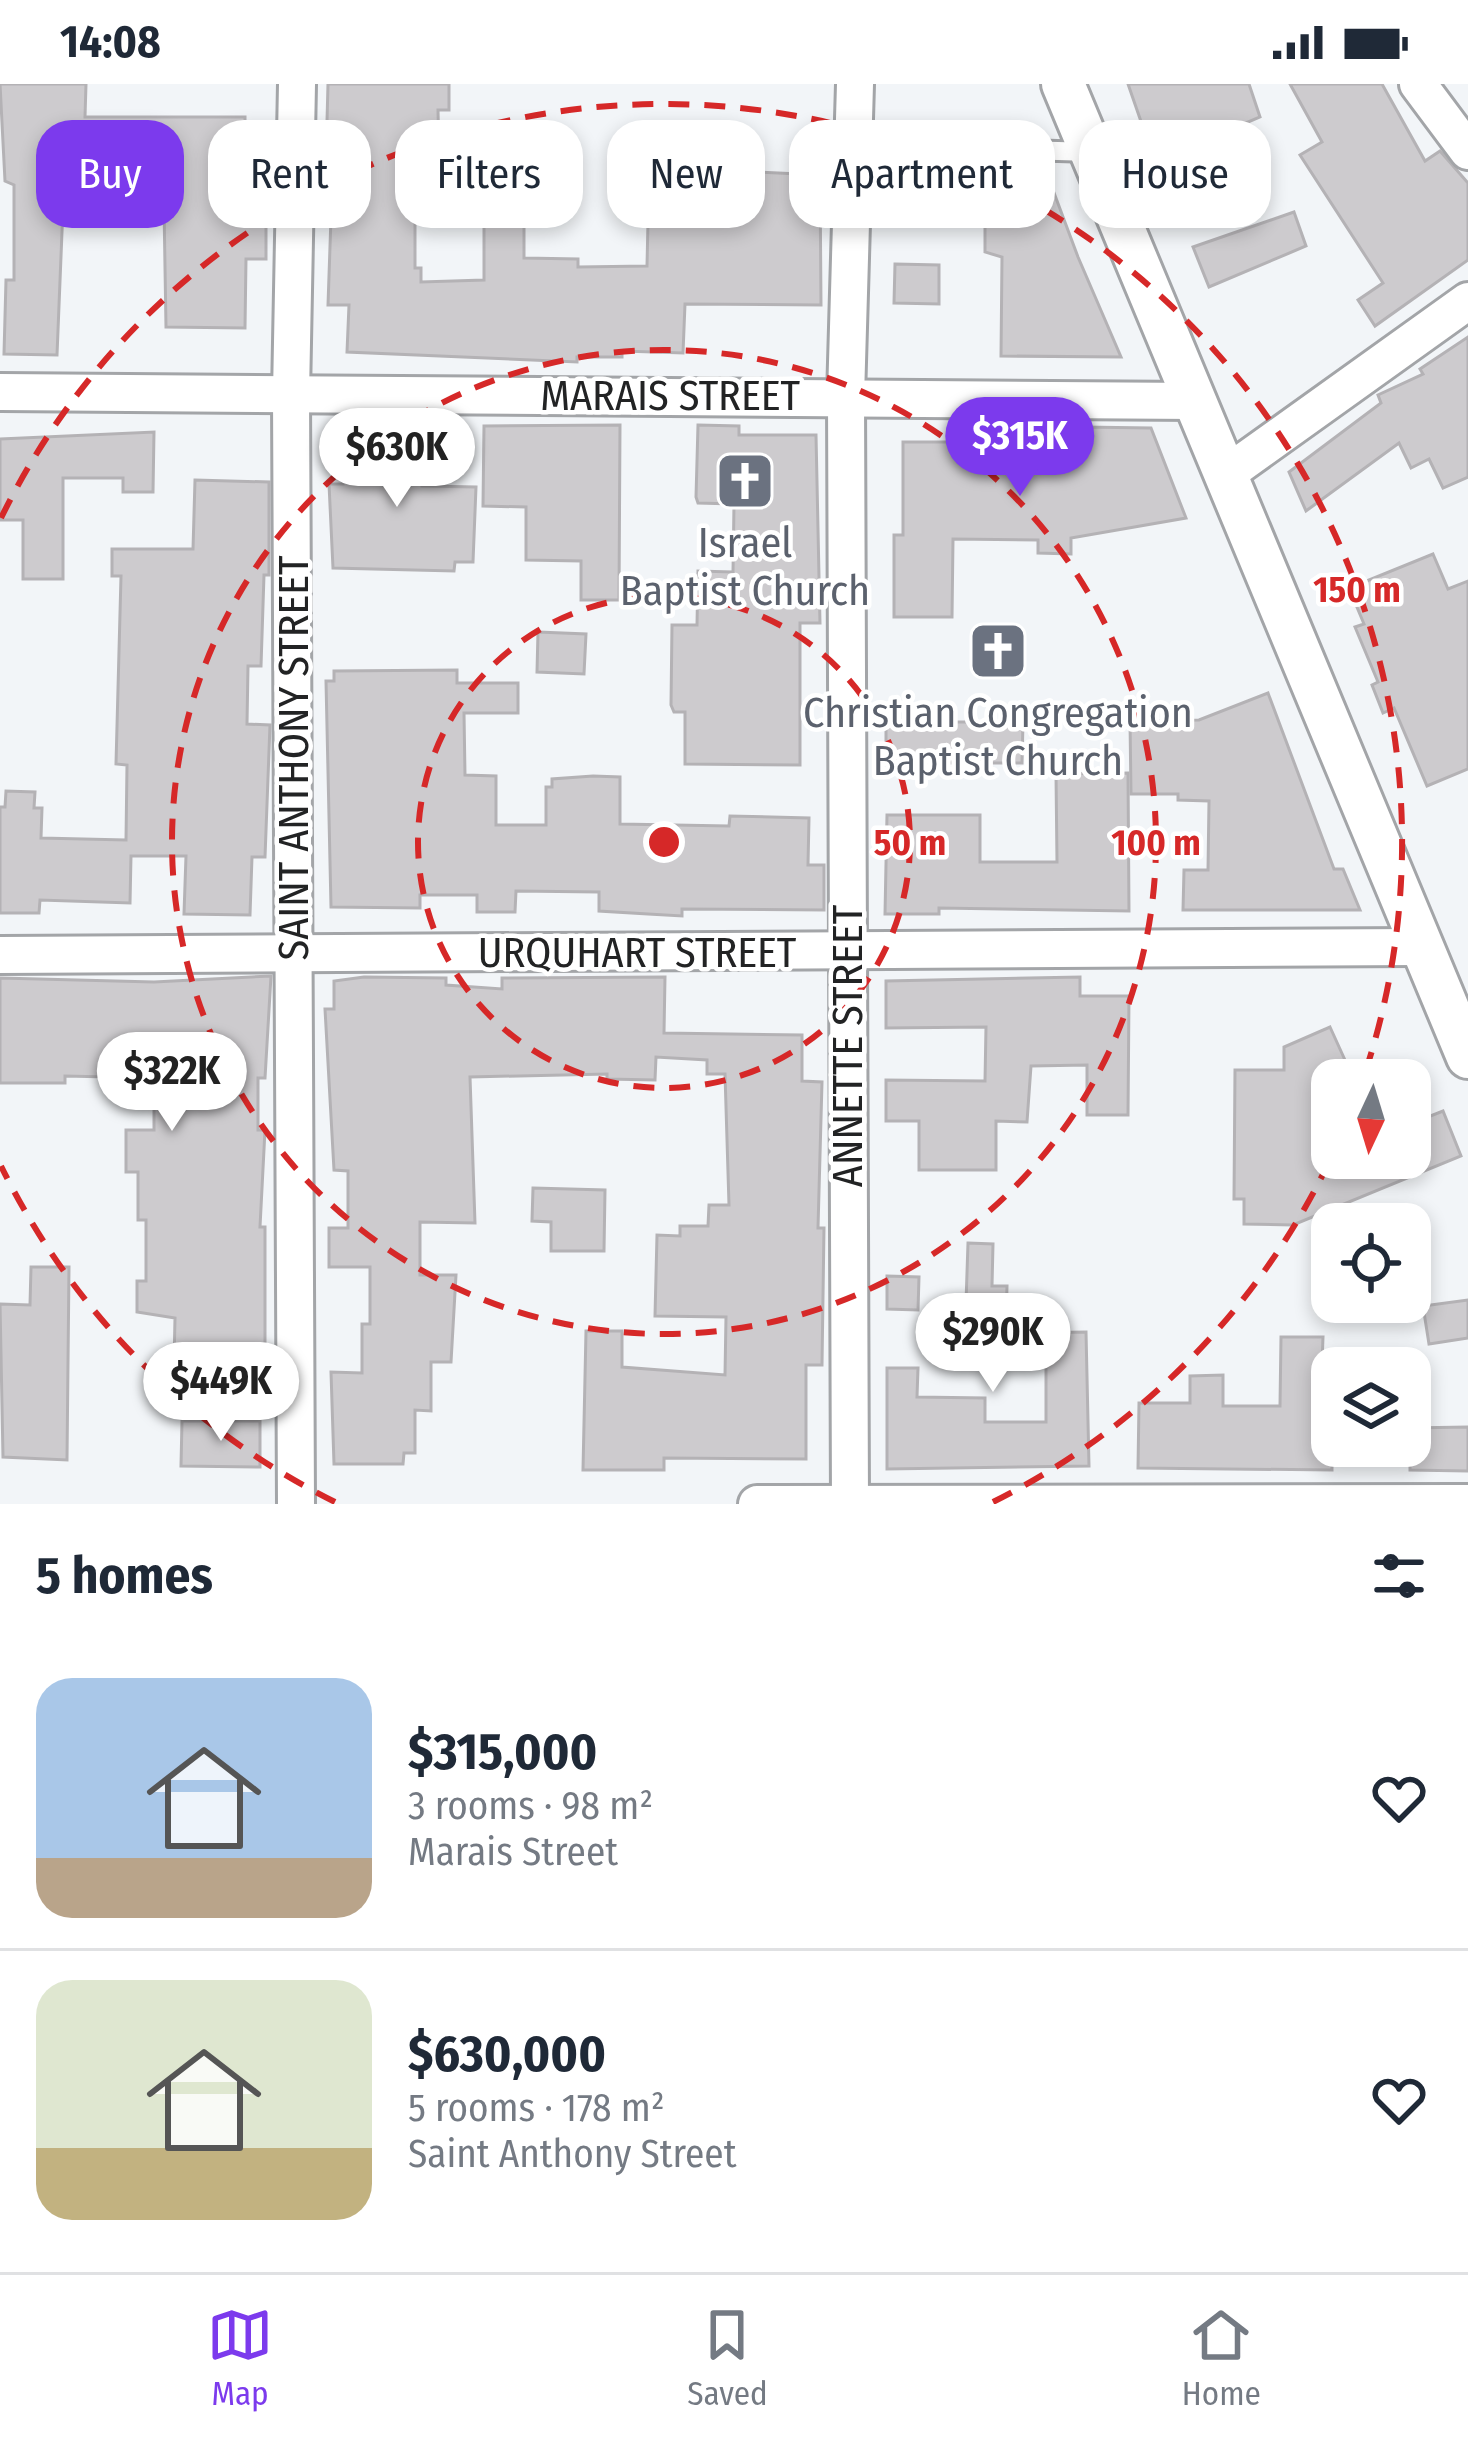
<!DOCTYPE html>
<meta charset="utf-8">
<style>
:root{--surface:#fff;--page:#f6f6f7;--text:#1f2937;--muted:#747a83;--line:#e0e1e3;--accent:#7c3aed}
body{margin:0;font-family:"Fira Sans Condensed",sans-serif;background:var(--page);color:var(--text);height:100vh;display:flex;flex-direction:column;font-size:45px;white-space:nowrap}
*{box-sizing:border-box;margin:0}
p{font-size:39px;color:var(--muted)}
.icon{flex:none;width:66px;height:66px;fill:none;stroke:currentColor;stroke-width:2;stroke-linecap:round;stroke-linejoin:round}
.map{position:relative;height:1420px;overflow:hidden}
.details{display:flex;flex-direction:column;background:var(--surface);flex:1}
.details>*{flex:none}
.top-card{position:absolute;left:36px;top:36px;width:1398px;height:108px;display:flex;gap:24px}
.needle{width:78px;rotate:184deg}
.tools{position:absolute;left:1311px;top:975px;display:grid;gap:24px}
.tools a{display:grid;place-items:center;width:120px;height:120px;border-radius:24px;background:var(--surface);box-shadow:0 6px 18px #0003;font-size:60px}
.price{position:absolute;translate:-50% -102px;padding:0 27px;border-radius:42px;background:#fff;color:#222;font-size:39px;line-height:78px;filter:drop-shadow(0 3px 6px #0008)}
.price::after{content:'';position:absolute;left:50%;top:72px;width:36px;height:27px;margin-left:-18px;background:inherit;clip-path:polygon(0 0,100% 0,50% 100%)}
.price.current{background:var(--accent);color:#fff}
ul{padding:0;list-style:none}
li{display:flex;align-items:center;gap:36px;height:300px;padding:0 36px}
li+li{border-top:3px solid var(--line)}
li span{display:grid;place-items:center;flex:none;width:336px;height:240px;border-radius:36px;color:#555}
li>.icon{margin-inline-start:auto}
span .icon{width:144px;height:144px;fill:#fffc;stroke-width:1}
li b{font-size:51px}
h2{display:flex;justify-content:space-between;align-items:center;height:144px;padding:0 36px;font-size:51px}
.chip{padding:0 42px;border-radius:36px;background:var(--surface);box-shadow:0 6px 18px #0003;font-size:42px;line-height:108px}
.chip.current{background:var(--accent);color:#fff}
.status{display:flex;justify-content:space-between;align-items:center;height:84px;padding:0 60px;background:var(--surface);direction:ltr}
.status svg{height:33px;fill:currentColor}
.dock{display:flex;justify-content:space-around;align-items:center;height:168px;border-top:3px solid var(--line);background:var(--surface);font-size:33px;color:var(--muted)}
.dock a{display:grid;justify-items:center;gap:6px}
.dock .current{color:var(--accent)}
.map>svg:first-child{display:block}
.building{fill:#cdcbce;stroke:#b4b2b5;stroke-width:3}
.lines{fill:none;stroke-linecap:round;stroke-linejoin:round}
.service-casing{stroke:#a3a5a8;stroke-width:24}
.minor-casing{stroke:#a3a5a8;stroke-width:42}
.tertiary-casing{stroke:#a3a5a8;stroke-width:48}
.service{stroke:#fff;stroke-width:18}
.minor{stroke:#fff;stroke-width:36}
.tertiary{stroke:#fff;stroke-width:42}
.ring{fill:none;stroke:#d62828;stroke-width:6;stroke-dasharray:21 15}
.labels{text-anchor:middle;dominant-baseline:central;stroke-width:9;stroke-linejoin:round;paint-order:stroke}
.street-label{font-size:42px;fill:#222324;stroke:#fff}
.worship-label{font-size:42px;fill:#5b616d;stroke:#fff}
.centre{fill:#d62828;stroke:#fff;stroke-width:6}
.ring-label{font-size:36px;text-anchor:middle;font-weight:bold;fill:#d62828;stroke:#fff;stroke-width:9;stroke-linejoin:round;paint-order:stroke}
</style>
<div class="status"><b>14:08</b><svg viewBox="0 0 49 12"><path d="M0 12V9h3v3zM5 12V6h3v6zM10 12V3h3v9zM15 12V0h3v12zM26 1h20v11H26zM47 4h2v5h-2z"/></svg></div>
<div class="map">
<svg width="1468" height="1420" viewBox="0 0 1468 1420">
<rect width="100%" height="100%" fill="#f2f5f8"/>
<g class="building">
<polygon points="0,0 86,0 85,33 245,33 245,73 236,73 236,128 261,128 261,136 266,136 266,175 246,175 245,244 166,243 164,123 63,123 57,271 4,270 6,196 14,196 14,101 5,97"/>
<polygon points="328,0 449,0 449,26 438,26 439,73 428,73 428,121 415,121 415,184 421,184 421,198 484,196 484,137 524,137 524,174 578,175 578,183 647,182 648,138 692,139 694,85 820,91 821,221 685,220 683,269 622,267 622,273 577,273 577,278 347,268 349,221 328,221 333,75 326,75"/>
<polygon points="1128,0 1249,0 1260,33 1155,78"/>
<polygon points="1290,0 1382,0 1425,77 1440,67 1468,99 1468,176 1375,242 1358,216 1383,199 1300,71 1322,58"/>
<polygon points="1044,82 1078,173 1121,273 1001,272 1002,173 985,168 985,119 964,119 963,83"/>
<polygon points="1294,128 1306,162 1209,203 1193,163"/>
<polygon points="895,180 939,181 939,220 894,219"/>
<polygon points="1468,253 1468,393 1443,404 1429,375 1411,384 1399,359 1306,427 1289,388 1381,319 1378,311 1423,290 1420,285"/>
<polygon points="981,340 1028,340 1028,353 1083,353 1083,343 1151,344 1186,434 1071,454 1071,470 1038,469 1038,456 953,455 952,533 894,533 894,451 903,451 903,358 981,358"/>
<polygon points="620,341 619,516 581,516 581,477 526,476 526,423 483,422 484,342"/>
<polygon points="698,341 739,342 739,351 816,351 820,539 800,539 800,681 685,680 685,628 674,628 671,621 672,541 697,541 698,487 733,488 734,420 698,419 696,413"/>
<polygon points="154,348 153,408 123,408 123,394 63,394 63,495 23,495 23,436 0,436 0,355"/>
<polygon points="421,350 422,402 476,403 473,478 455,478 454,487 333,484 329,400 343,400 343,351"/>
<polygon points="195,396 269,398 269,491 264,491 261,582 248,582 247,640 270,641 265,773 252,773 250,831 184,830 186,772 131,772 130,819 40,816 39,829 0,829 0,723 5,723 6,707 35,708 34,724 42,724 41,754 126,756 127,681 116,680 121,492 112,492 112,465 193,465"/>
<polygon points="1433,470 1448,505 1468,497 1468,685 1427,702 1394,624 1383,629 1372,601 1378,598 1355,543 1364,540 1349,504"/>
<polygon points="538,548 586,550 584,590 537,588"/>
<polygon points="457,586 457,599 518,599 518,629 464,629 465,691 496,692 496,741 546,741 546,703 552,703 552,695 593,692 620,693 620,740 729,742 730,732 809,734 808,781 824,781 824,826 682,825 682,832 648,830 599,827 599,808 516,807 515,828 477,828 477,811 420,811 420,824 331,823 326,597 334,597 334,587"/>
<polygon points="1268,609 1334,785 1343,785 1360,826 1183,826 1184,786 1208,786 1209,717 1178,716 1178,710 1131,710 1130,637 1199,636"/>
<polygon points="886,638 1023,638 1022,679 886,679"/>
<polygon points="1128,689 1129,827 939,824 939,830 885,830 887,731 980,731 980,778 1057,778 1056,690"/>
<polygon points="271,892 265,994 258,994 258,1046 265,1046 260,1143 265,1143 265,1280 174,1280 175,1234 137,1228 137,1197 146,1197 146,1136 138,1136 138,1088 126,1088 126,1046 154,1046 154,994 65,992 65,999 0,999 0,894 154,898"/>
<polygon points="364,893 446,894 446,901 502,905 502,894 665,893 664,949 802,951 802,997 822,998 818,1144 824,1144 822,1281 806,1281 806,1375 664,1374 664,1386 583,1386 586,1247 622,1247 622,1283 725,1291 726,1233 655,1232 657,1151 680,1152 680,1142 708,1142 709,1121 729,1121 725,990 707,990 707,976 656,973 655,996 607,995 607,990 470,993 475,1139 420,1138 420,1191 456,1191 451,1278 431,1278 431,1327 415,1326 415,1369 404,1369 403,1380 334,1380 331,1288 362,1289 362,1240 370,1240 370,1183 329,1183 329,1144 348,1144 348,1087 334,1086 325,925 334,925 334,897"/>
<polygon points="1080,893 1080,912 1129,912 1128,1031 1087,1031 1087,981 1031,982 1027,1038 996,1037 996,1086 919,1086 919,1037 886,1037 886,996 985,997 986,943 886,944 886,897"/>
<polygon points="1330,943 1354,996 1332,996 1332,1074 1410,1074 1410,1040 1443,1027 1461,1072 1293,1141 1244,1140 1244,1115 1234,1115 1235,986 1284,986 1284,963"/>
<polygon points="533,1104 605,1106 604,1167 551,1167 551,1138 532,1137"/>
<polygon points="968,1159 993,1160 992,1202 1007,1202 1006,1242 1014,1242 1014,1249 1086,1248 1089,1382 887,1385 887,1284 918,1284 917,1313 985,1314 985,1338 1046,1338 1046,1279 964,1278"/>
<polygon points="31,1183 69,1183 67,1376 3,1373 0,1220 30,1221"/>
<polygon points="887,1192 919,1193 918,1226 887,1225"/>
<polygon points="1468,1216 1468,1254 1429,1260 1423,1222"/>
<polygon points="1281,1253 1323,1253 1322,1280 1332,1280 1332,1386 1138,1384 1139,1319 1190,1319 1190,1292 1223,1291 1223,1322 1280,1322"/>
<polygon points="182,1337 260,1337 260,1383 181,1382"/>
<polygon points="1468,1343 1468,1387 1410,1386 1410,1344"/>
</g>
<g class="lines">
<defs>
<polyline id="service" points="853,61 1091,68"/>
<g id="minor">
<polyline points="1418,0 1468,67"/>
<polyline points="0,308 1197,317"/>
<polyline points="1225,391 1468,217"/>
<polyline points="0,871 1418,863"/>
<polyline points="296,1420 291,310 297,0"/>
<polyline points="757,1420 1468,1419"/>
<polyline points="850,1420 846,313 855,0"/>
</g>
<polyline id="tertiary" points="1063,0 1468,973"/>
</defs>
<use href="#service" class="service-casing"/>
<use href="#minor" class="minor-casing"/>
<use href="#tertiary" class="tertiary-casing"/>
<use href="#service" class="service"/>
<use href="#minor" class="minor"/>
<use href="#tertiary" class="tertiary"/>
</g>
<g class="ring">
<circle cx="664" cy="758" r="246"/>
<circle cx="664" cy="758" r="492"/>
<path d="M1330 1076A738 738 0 0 1 993 1418M335 1418A738 738 0 0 1 1 1082M1 434A738 738 0 0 1 1364 992"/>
</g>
<defs>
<symbol id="church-square" viewBox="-11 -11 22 22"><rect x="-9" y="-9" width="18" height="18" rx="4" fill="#6b7280" stroke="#fff"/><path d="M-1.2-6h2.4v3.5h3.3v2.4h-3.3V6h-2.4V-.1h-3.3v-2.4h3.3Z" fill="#fff"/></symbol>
</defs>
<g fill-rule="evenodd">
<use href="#church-square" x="712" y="364" width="66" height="66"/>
<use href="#church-square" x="965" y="534" width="66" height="66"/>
</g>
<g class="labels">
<g class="street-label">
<text x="670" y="312">MARAIS STREET</text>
<text transform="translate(294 674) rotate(-90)">SAINT ANTHONY STREET</text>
<text x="637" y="869">URQUHART STREET</text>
<text transform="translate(848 962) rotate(-90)">ANNETTE STREET</text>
</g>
<g class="worship-label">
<text x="745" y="459">Israel<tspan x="745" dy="48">Baptist Church</tspan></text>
<text x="998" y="629">Christian Congregation<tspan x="998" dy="48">Baptist Church</tspan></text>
</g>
</g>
<circle cx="664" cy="758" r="18" class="centre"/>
<g class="ring-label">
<text x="1357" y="518">150 m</text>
<text x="910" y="771">50 m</text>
<text x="1156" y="771">100 m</text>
</g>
</svg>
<div class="tools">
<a><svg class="needle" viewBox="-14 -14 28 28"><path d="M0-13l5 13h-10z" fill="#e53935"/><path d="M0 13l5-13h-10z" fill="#747a83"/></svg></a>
<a><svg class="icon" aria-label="locate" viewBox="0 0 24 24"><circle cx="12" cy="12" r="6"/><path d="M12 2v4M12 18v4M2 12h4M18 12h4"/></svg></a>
<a><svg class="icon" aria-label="layers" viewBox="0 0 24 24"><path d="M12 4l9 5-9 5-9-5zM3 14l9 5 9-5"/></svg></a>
</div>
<b class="price current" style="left:1020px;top:415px">$315K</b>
<b class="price" style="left:397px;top:426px">$630K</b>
<b class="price" style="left:172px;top:1050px">$322K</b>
<b class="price" style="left:993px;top:1311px">$290K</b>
<b class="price" style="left:221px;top:1360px">$449K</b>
<div class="top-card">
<a class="chip current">Buy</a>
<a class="chip">Rent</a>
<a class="chip">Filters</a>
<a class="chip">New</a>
<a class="chip">Apartment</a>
<a class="chip">House</a>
</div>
</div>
<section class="details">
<h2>5 homes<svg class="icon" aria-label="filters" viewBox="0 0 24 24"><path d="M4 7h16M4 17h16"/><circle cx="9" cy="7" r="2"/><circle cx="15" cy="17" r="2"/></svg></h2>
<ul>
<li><span style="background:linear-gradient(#a9c7e8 75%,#b9a48a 0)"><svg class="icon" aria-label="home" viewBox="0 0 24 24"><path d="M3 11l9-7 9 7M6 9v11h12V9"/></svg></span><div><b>$315,000</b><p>3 rooms · 98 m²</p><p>Marais Street</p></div><svg class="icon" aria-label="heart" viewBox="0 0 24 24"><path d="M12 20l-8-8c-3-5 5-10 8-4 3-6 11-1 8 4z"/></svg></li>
<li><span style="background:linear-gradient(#dfe7d0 70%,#c2b280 0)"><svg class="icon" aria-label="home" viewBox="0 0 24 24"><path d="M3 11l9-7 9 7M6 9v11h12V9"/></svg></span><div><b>$630,000</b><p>5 rooms · 178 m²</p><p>Saint Anthony Street</p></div><svg class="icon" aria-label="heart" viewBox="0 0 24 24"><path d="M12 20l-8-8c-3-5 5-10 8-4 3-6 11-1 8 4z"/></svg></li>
</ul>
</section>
<nav class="dock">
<a class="current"><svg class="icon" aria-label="map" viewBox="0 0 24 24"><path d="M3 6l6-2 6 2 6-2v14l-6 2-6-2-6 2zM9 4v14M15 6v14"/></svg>Map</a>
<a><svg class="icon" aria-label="saved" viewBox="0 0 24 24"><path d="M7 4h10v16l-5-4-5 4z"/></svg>Saved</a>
<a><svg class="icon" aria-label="home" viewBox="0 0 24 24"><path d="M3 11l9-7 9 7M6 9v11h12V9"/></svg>Home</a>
</nav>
